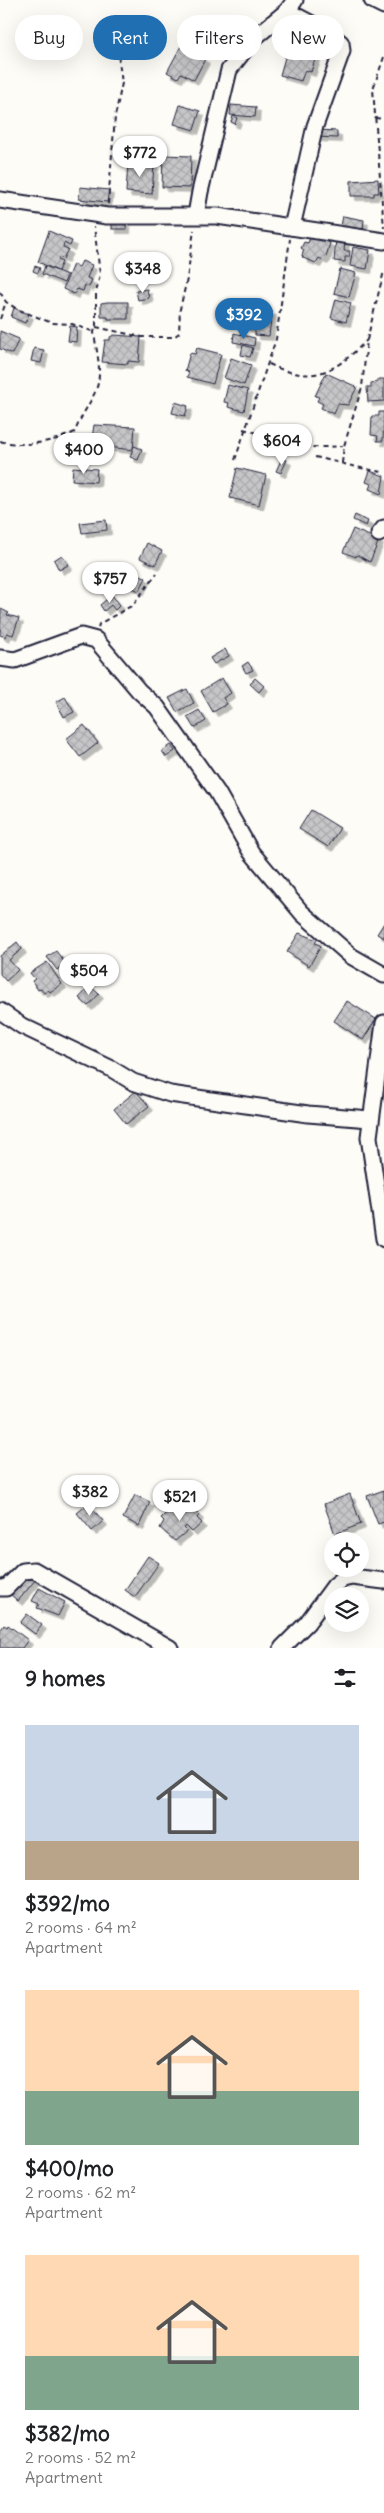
<!DOCTYPE html>
<meta charset="utf-8">
<style>
:root{--surface:#fff;--page:#f6f6f6;--text:#202124;--muted:#757577;--accent:#1f6fb2}
body{margin:0;font-family:Delius,sans-serif;background:var(--page);color:var(--text);height:100vh;display:flex;flex-direction:column;font-size:19px;white-space:nowrap}
*{box-sizing:border-box;margin:0}
p{font-size:16px;color:var(--muted)}
.icon{flex:none;width:28px;height:28px;fill:none;stroke:currentColor;stroke-width:2;stroke-linecap:round;stroke-linejoin:round}
.map{position:relative;height:1648px;overflow:hidden}
.panel{display:flex;flex-direction:column;background:var(--surface);flex:1}
.panel>*{flex:none}
.hud{position:absolute;left:15px;top:15px;width:355px;height:45px;display:flex;gap:10px}
.buttons{position:absolute;left:324px;top:1532px;display:grid;gap:10px}
.buttons a{display:grid;place-items:center;width:45px;height:45px;border-radius:50%;background:var(--surface);box-shadow:0 5px 20px #0002;font-size:25px}
.price{position:absolute;translate:-50% -42px;padding:0 11px;border-radius:18px;background:#fff;color:#222;font-size:16px;line-height:32px;filter:drop-shadow(0 1px 2px #0008)}
.price::after{content:'';position:absolute;left:50%;top:30px;width:15px;height:11px;margin-left:-8px;background:inherit;clip-path:polygon(0 0,100% 0,50% 100%)}
.price.current{background:var(--accent);color:#fff}
ul{padding:0;list-style:none}
li{display:grid;align-content:center;gap:10px;height:265px;padding:0 25px}
li span{display:grid;place-items:center;height:155px;border-radius:0px;color:#555}
li>.icon{margin-inline-start:auto}
span .icon{width:90px;height:90px;fill:#fffc;stroke-width:1}
li b{font-size:21px}
h2{display:flex;justify-content:space-between;align-items:center;height:60px;padding:0 25px;font-size:21px}
.chip{padding:0 18px;border-radius:22px;background:var(--surface);box-shadow:0 5px 20px #0002;font-size:18px;line-height:45px}
.chip.current{background:var(--accent);color:#fff}
.map>svg:first-child{display:block}
.building{fill:url(#building-cross-hatch);stroke:#22223b;filter:url(#shadow)}
.lines{fill:none;stroke-linecap:round;stroke-linejoin:round}
.minor-casing{stroke:#22223b;stroke-width:19}
.path{stroke:#22223b;stroke-width:2;stroke-dasharray:5 4;stroke-linecap:butt}
.minor{stroke:#fdfcf7;stroke-width:15}
</style>
<div class="map">
<svg width="384" height="1648" viewBox="0 0 384 1648">
<defs>
<pattern id="building-cross-hatch" width="8" height="8" patternUnits="userSpaceOnUse" patternTransform="scale(1.25)"><rect width="8" height="8" fill="#c6c6c8"/><path d="M0 0l8 8M0 8l8-8" fill="none" stroke="#aaaaad"/></pattern>
<filter id="shadow"><feDropShadow dx="4.5" dy="4.5" stdDeviation="0" flood-color="#0004"/></filter>
</defs>
<rect width="100%" height="100%" fill="#fdfcf7"/>
<filter id="ink" filterUnits="userSpaceOnUse"><feTurbulence type="fractalNoise" baseFrequency=".02" numOctaves="2"/><feDisplacementMap in="SourceGraphic" scale="10" xChannelSelector="R" yChannelSelector="G"/><feConvolveMatrix kernelMatrix="1 2 1 2 8 2 1 2 1" color-interpolation-filters="sRGB"/></filter>
<g filter="url(#ink)">
<g class="building">
<polygon points="290,40 308,45 306,50 317,53 311,72 305,70 301,81 280,75"/>
<polygon points="181,46 205,59 194,80 181,73 178,78 167,72"/>
<polygon points="180,105 200,111 194,130 174,124"/>
<polygon points="231,105 256,107 255,117 230,115"/>
<polygon points="233,116 237,118 235,124 231,122"/>
<polygon points="317,130 337,131 337,138 316,137"/>
<polygon points="163,155 191,156 190,188 162,187"/>
<polygon points="128,162 154,164 152,194 126,192"/>
<polygon points="378,179 379,193 374,193 374,196 351,196 351,181"/>
<polygon points="80,187 109,190 107,202 79,199"/>
<polygon points="343,216 364,220 363,230 341,226"/>
<rect x="112" y="222" width="14" height="7"/>
<polygon points="49,231 72,241 70,246 64,243 63,247 68,249 63,259 59,257 58,260 62,262 58,271 38,262"/>
<polygon points="311,235 324,238 323,239 330,243 326,257 323,260 319,258 316,263 303,258 302,255 304,250 301,248 304,242 308,243"/>
<polygon points="336,239 345,240 344,251 350,251 349,257 345,257 345,262 334,261"/>
<polygon points="353,247 370,250 367,269 350,266"/>
<polygon points="82,261 92,265 87,278 92,280 89,287 85,285 83,291 77,289 74,294 63,289 73,264 79,267"/>
<polygon points="35,266 40,268 38,273 33,271"/>
<polygon points="45,266 67,275 64,283 42,274"/>
<polygon points="340,269 356,273 349,297 334,293"/>
<polygon points="147,289 149,298 138,300 136,291"/>
<polygon points="336,299 351,303 346,322 331,318"/>
<polygon points="107,302 128,302 128,319 108,319 108,317 101,317 101,303"/>
<polygon points="14,308 29,314 25,323 11,317"/>
<polygon points="246,308 272,311 269,336 255,335 255,330 244,326"/>
<polygon points="70,326 77,327 76,342 68,341"/>
<polygon points="0,331 19,339 12,354 0,349"/>
<polygon points="234,333 255,338 254,346 233,342"/>
<polygon points="114,335 141,337 139,362 128,361 128,364 102,362 105,340 110,340 110,337"/>
<polygon points="243,345 253,348 250,357 241,355"/>
<polygon points="34,348 44,350 41,363 31,361"/>
<polygon points="197,348 221,354 213,384 187,377 189,372 185,371 190,353 195,354"/>
<polygon points="231,358 251,365 244,385 224,378"/>
<polygon points="326,373 357,387 348,405 338,404 334,414 321,408 323,404 317,401 319,397 315,396"/>
<polygon points="378,379 384,379 384,401 368,402 367,387 371,387 371,383 378,382"/>
<polygon points="228,385 248,390 244,411 228,407 229,403 224,402"/>
<polygon points="175,402 188,406 185,416 172,413"/>
<polygon points="379,412 384,412 383,441 377,441 378,436 371,435 372,416 379,416"/>
<polygon points="94,425 135,427 133,450 91,445"/>
<polygon points="134,446 142,449 138,460 130,457"/>
<polygon points="282,458 287,460 281,473 276,471"/>
<polygon points="73,467 97,469 96,482 72,480"/>
<polygon points="237,468 266,475 259,505 230,498"/>
<polygon points="370,471 384,476 381,494 369,489 371,484 366,482"/>
<polygon points="355,515 368,521 366,526 353,520"/>
<polygon points="106,520 107,530 82,533 80,523"/>
<polygon points="353,529 379,540 370,562 357,555 356,557 343,552"/>
<polygon points="147,543 162,551 155,565 140,558"/>
<polygon points="62,555 68,565 59,570 54,560"/>
<polygon points="131,569 146,578 139,591 123,583"/>
<polygon points="112,595 120,605 115,610 111,605 104,611 100,605"/>
<polygon points="1,609 9,613 7,615 19,618 13,635 7,633 5,637 0,635"/>
<polygon points="225,649 229,656 214,664 210,658"/>
<polygon points="248,662 253,670 246,673 242,666"/>
<polygon points="222,678 231,693 223,698 227,704 213,712 201,691"/>
<polygon points="255,678 264,686 259,692 250,684"/>
<polygon points="187,689 194,703 177,712 169,698"/>
<polygon points="65,697 74,712 64,717 56,702"/>
<polygon points="199,710 206,721 194,728 187,717"/>
<polygon points="84,725 98,743 80,757 66,739"/>
<polygon points="171,745 175,751 166,757 162,751"/>
<polygon points="311,810 340,828 328,847 299,829"/>
<polygon points="384,923 384,938 377,934"/>
<polygon points="299,933 317,940 315,943 321,946 309,966 287,952"/>
<polygon points="17,942 22,949 9,960 18,970 6,981 0,974 0,956"/>
<polygon points="56,951 65,963 57,970 47,957"/>
<polygon points="47,962 62,984 50,992 48,990 44,993 41,989 38,990 32,981 35,979 30,973"/>
<polygon points="90,986 99,994 88,1006 79,998"/>
<polygon points="347,1001 376,1019 363,1040 334,1021"/>
<polygon points="136,1091 149,1106 126,1124 114,1109"/>
<polygon points="384,1490 384,1522 378,1524 367,1496"/>
<polygon points="350,1494 361,1524 335,1534 324,1504"/>
<polygon points="135,1495 150,1502 139,1526 123,1518"/>
<polygon points="88,1504 103,1521 92,1531 77,1513"/>
<polygon points="181,1504 185,1509 189,1505 199,1515 197,1518 202,1523 192,1532 186,1526 184,1528 187,1531 175,1541 160,1528 164,1521 161,1518 171,1508 174,1511"/>
<polygon points="148,1556 159,1563 135,1597 125,1590"/>
<polygon points="29,1573 36,1579 18,1601 11,1595"/>
<polygon points="39,1588 65,1602 58,1616 37,1608 39,1604 32,1601"/>
<polygon points="27,1614 42,1625 35,1634 20,1623"/>
<polygon points="4,1625 7,1627 8,1625 28,1640 22,1648 0,1648 0,1631"/>
</g>
<g class="lines">
<defs>
<g id="minor">
<polyline points="372,0 384,6"/>
<polyline points="287,11 329,33 341,43 342,51 315,126 292,227"/>
<polyline points="0,200 107,216 217,216 384,241"/>
<polyline points="196,215 200,192 229,70 253,39 287,11 295,0"/>
<polyline points="379,534 384,528"/>
<polyline points="0,658 15,660 81,636 96,640 139,691 157,707 217,792 251,852 302,913 351,956 384,975"/>
<polyline points="0,1011 22,1026 110,1068 133,1082 170,1094 308,1114 370,1119"/>
<polyline points="384,1023 369,1137 384,1239"/>
<polyline points="0,1588 6,1588 23,1571 34,1570 170,1648"/>
<polyline points="282,1648 307,1623 335,1585 343,1579 352,1577 384,1581"/>
</g>
</defs>
<use href="#minor" class="minor-casing"/>
<g class="path">
<polyline points="384,57 373,89 384,228"/>
<polyline points="375,118 384,119"/>
<polyline points="108,204 115,117 122,83 118,54"/>
<polyline points="0,292 6,302 17,309 52,323 72,324 94,332"/>
<polyline points="0,319 6,302"/>
<polyline points="96,327 142,337 174,337 179,333 180,309 187,279 194,230"/>
<path d="M269,364C313,385 334,373 367,340"/>
<path d="M243,429C259,433 273,438 289,443C306,449 325,447 343,446"/>
<path d="M0,441C23,448 54,442 75,432C80,417 90,404 96,390C103,372 96,350 94,332L96,327V293L100,274L94,226"/>
<path d="M315,457C338,462 360,469 384,472"/>
<polyline points="235,460 276,339 290,239"/>
<polyline points="342,463 344,446 362,387 367,340 384,271"/>
<polyline points="98,628 99,624 133,605 157,573"/>
</g>
<use href="#minor" class="minor"/>
</g>
</g>
</svg>
<div class="buttons">
<a><svg class="icon" aria-label="locate" viewBox="0 0 24 24"><circle cx="12" cy="12" r="6"/><path d="M12 2v4M12 18v4M2 12h4M18 12h4"/></svg></a>
<a><svg class="icon" aria-label="layers" viewBox="0 0 24 24"><path d="M12 4l9 5-9 5-9-5zM3 14l9 5 9-5"/></svg></a>
</div>
<b class="price" style="left:140px;top:178px">$772</b>
<b class="price" style="left:143px;top:294px">$348</b>
<b class="price current" style="left:244px;top:340px">$392</b>
<b class="price" style="left:282px;top:466px">$604</b>
<b class="price" style="left:84px;top:475px">$400</b>
<b class="price" style="left:110px;top:604px">$757</b>
<b class="price" style="left:89px;top:996px">$504</b>
<b class="price" style="left:90px;top:1517px">$382</b>
<b class="price" style="left:180px;top:1522px">$521</b>
<div class="hud">
<a class="chip">Buy</a>
<a class="chip current">Rent</a>
<a class="chip">Filters</a>
<a class="chip">New</a>
</div>
</div>
<section class="panel">
<h2>9 homes<svg class="icon" aria-label="filters" viewBox="0 0 24 24"><path d="M4 7h16M4 17h16"/><circle cx="9" cy="7" r="2"/><circle cx="15" cy="17" r="2"/></svg></h2>
<ul>
<li><span style="background:linear-gradient(#c9d6e8 75%,#b9a48a 0)"><svg class="icon" aria-label="home" viewBox="0 0 24 24"><path d="M3 11l9-7 9 7M6 9v11h12V9"/></svg></span><div><b>$392/mo</b><p>2 rooms · 64 m²</p><p>Apartment</p></div></li>
<li><span style="background:linear-gradient(#ffd9b3 65%,#7fa58c 0)"><svg class="icon" aria-label="home" viewBox="0 0 24 24"><path d="M3 11l9-7 9 7M6 9v11h12V9"/></svg></span><div><b>$400/mo</b><p>2 rooms · 62 m²</p><p>Apartment</p></div></li>
<li><span style="background:linear-gradient(#ffd9b3 65%,#7fa58c 0)"><svg class="icon" aria-label="home" viewBox="0 0 24 24"><path d="M3 11l9-7 9 7M6 9v11h12V9"/></svg></span><div><b>$382/mo</b><p>2 rooms · 52 m²</p><p>Apartment</p></div></li>
</ul>
</section>
